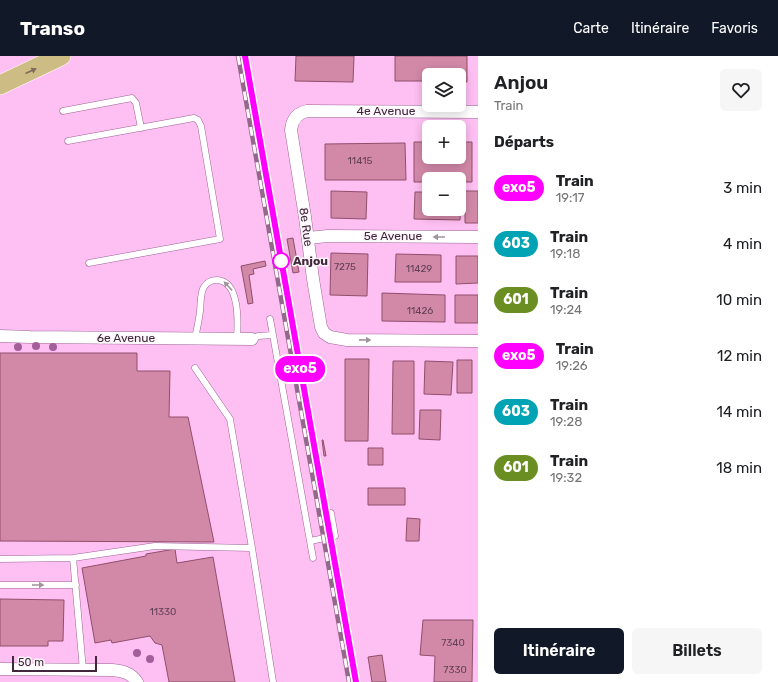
<!DOCTYPE html>
<html lang="fr">
<meta charset="utf-8">
<style>
:root{--surface:#fff;--page:#f6f6f6;--text:#202124;--muted:#757577;--accent:#111827}
body{margin:0;font-family:Rubik,sans-serif;background:var(--page);color:var(--text);height:100vh;display:flex;flex-direction:column;font-size:15px;white-space:nowrap}
*{box-sizing:border-box;margin:0}
p{font-size:13px;color:var(--muted)}
.icon{flex:none;width:22px;height:22px;fill:none;stroke:currentColor;stroke-width:2;stroke-linecap:round;stroke-linejoin:round}
.map{position:relative;flex:1;overflow:hidden}
.sheet{display:flex;flex-direction:column;background:var(--surface);width:300px}
.sheet>*{flex:none}
.badge{padding:0 8px;border-radius:13px;font-size:14px;line-height:26px}
.fabs{position:absolute;left:422px;top:12px;display:grid;gap:8px}
.fabs a{display:grid;place-items:center;width:44px;height:44px;border-radius:6px;background:var(--surface);box-shadow:0 2px 10px #0003;font-size:20px}
.scale{position:absolute;left:12px;bottom:10px;width:85px;box-sizing:border-box;padding-left:4px;border:2px solid #40273b;border-top:0;font-size:11px;line-height:14px;white-space:nowrap;color:#40273b;-webkit-text-stroke:3px #fcf5fa;paint-order:stroke}
.map>.badge{position:absolute;translate:-50% -50%;box-shadow:0 0 0 2px #fff}
h2{padding:0 16px;font-size:15px;line-height:36px}
.round{display:grid;place-items:center;flex:none;width:42px;height:42px;border-radius:6px;background:var(--page)}
.head{display:flex;align-items:center;justify-content:space-between;height:68px;padding:0 16px}
h1{font-size:19px;font-weight:600;line-height:30px}
.cta{display:flex;gap:8px;margin-top:auto;padding:8px 16px}
.cta a{flex:1;height:46px;border-radius:6px;background:var(--accent);color:#fff;font-size:16px;font-weight:600;line-height:46px;text-align:center}
.cta a+a{background:var(--page);color:var(--text)}
ul{padding:0;list-style:none}
li{display:flex;align-items:center;gap:12px;height:56px;padding:0 16px}
li div{flex:1}
li b{display:block;font-size:15px}
li em{font-style:normal}
li .badge{min-width:44px;font-weight:700;text-align:center}
header{display:flex;align-items:center;gap:24px;box-sizing:border-box;height:56px;padding:0 20px;background:var(--accent);color:#fff}
header strong{font-size:19px}
nav{display:flex;gap:22px;margin-inline-start:auto;font-size:14px}
main{display:flex;flex:1;min-height:0}
.map>svg:first-child{display:block}
</style>
<header>
<strong>Transo</strong>
<nav><a>Carte</a><a>Itinéraire</a><a>Favoris</a></nav>
</header>
<main>
<div class="map">
<svg width="478" height="626" viewBox="0 0 478 626">
<rect width="100%" height="100%" fill="#febff2"/>
<path fill="#d289a8" stroke="#914e6c" d="M296,0H354L353,26L295,25Z
M395,0H467V26H459V19H429V25H395Z
M414,86H429V101H459V86H472V126H459V123H429V126H414Z
M405,87L406,124H325V88Z
M331,135L367,136L366,163L331,162Z
M465,135H478V167H465Z
M415,136H429V153H459V136L461,137L460,164L414,163Z
M293,182L299,216L293,217L287,183Z
M331,197L368,198L367,240L330,239Z
M396,198L441,199V226H395Z
M456,200H478V227L456,228Z
M265,205L266,210L253,213L254,218L249,219L253,247L248,248L241,210Z
M382,237L445,239V266L382,265Z
M455,239H478V267H455Z
M0,297H137V315H170L169,361H188L214,486L0,485Z
M345,303H369L368,385H345Z
M457,304H472V337H457Z
M393,305H414V378H392Z
M425,305L453,306L451,339L424,338Z
M420,354H441L440,384L419,383Z
M322,384H323L326,400H324Z
M368,392H383V409H368Z
M368,432H405V449H368Z
M407,462L420,463L419,485H406Z
M175,493L177,507L213,501L235,626H169L162,589L155,587L150,580L112,587L111,584L95,587L82,512L146,500V498Z
M0,543L64,544L63,585H48V590H0Z
M423,564H473L472,626H434L435,600L420,599Z
M382,599L386,626H372L368,601Z"/>
<g fill="none" stroke-linecap="round" stroke-linejoin="round">
<defs>
<path id="lane" d="M63,55L132,42L136,47L141,72
M68,85L194,62L198,64L201,70L220,183L89,207
M270,263L273,279
M195,282C197,273 199,264 200,255C201,247 200,237 204,231C207,226 212,224 217,224C240,225 238,267 237,282
M252,283L258,280L273,279L313,502
M195,312L230,363L252,492
M310,485L335,480L331,457
M73,502L83,614
M0,503L73,502L155,490L252,492L273,626
M0,529H76"/>
<path id="street" d="M478,56L307,55C297,57 292,64 291,74L305,161L313,223L321,271L324,277L330,281L347,284L478,285
M308,182L328,180L478,181
M0,280L30,281L252,283
M0,613L112,614C123,615 131,617 137,626"/>
<path id="primary" d="M0,29L61,0"/>
</defs>
<use href="#lane" stroke="#9d6494" stroke-width="7"/>
<use href="#street" stroke="#9d6494" stroke-width="13"/>
<use href="#primary" stroke="#fff" stroke-width="20"/>
<use href="#lane" stroke="#fff" stroke-width="6"/>
<use href="#street" stroke="#fff" stroke-width="12"/>
<use href="#primary" stroke="#cdbd85" stroke-width="19"/>
<defs>
<path id="rail" d="M238,0L349,626
M245,0L356,626"/>
</defs>
<use href="#rail" stroke="#93698b" stroke-width="4.5"/>
<use href="#rail" stroke="#fcf5fa" stroke-width="3" stroke-dasharray="9" stroke-linecap="butt"/>
</g>
<g fill="#a45f9a">
<circle cx="36" cy="290" r="4"/>
<circle cx="18" cy="291" r="4"/>
<circle cx="53" cy="291" r="4"/>
<circle cx="137" cy="597" r="4"/>
<circle cx="150" cy="603" r="4"/>
</g>
<defs><path id="oneway-solid" d="M-6-.8H1V-3.2L6.5 0L1 3.2V.8H-6Z"/></defs>
<use fill="#7f6a5c" href="#oneway-solid" transform="translate(31 15) rotate(-25)"/>
<g fill="#a0939d">
<use href="#oneway-solid" transform="translate(439 181) rotate(-180)"/>
<use href="#oneway-solid" transform="translate(228 230) rotate(-133)"/>
<use href="#oneway-solid" transform="translate(365 284) rotate(1)"/>
<use href="#oneway-solid" transform="translate(38 529)"/>
</g>
<g fill="none" stroke-linecap="round" stroke-linejoin="round">
<defs>
<path id="line" d="M245,0L356,626"/>
</defs>
<use href="#line" stroke="#fff" stroke-width="9"/>
<use href="#line" stroke="#f0f" stroke-width="6"/>
</g>
<circle fill="#fff" stroke="#f0f" stroke-width="2" cx="281" cy="205" r="8"/>
<g text-anchor="middle" stroke-width="3" stroke-linejoin="round" paint-order="stroke">
<g font-size="10" fill="#644056">
<text x="360" y="108">11415</text>
<text x="345" y="214">7275</text>
<text x="419" y="216">11429</text>
<text x="420" y="258">11426</text>
<text x="163" y="559">11330</text>
<text x="453" y="590">7340</text>
<text x="455" y="617">7330</text>
</g>
<g font-size="12" fill="#40273b" stroke="#fcf5fa">
<text x="386" y="59">4e Avenue</text>
<text transform="translate(306 171) rotate(82)" y="4">8e Rue</text>
<text x="393" y="184">5e Avenue</text>
<text x="126" y="286">6e Avenue</text>
</g>
<g font-size="12" font-weight="bold" fill="#40273b" stroke="#fcf5fa" text-anchor="start">
<text x="293" y="209">Anjou</text>
</g>
</g>
</svg>
<div class="fabs">
<a><svg class="icon" aria-label="layers" viewBox="0 0 24 24"><path d="M12 4l9 5-9 5-9-5zM3 14l9 5 9-5"/></svg></a>
<a>+</a>
<a>−</a>
</div>
<div class="scale">50 m</div>
<b class="badge" style="left:300px;top:313px;background:#f0f;color:#fff">exo5</b>
</div>
<section class="sheet">
<div class="head"><div><h1>Anjou</h1><p>Train</p></div><a class="round"><svg class="icon" aria-label="heart" viewBox="0 0 24 24"><path d="M12 20l-8-8c-3-5 5-10 8-4 3-6 11-1 8 4z"/></svg></a></div>
<h2>Départs</h2>
<ul>
<li><span class="badge" style="background:#f0f;color:#fff">exo5</span><div><b>Train</b><p>19:17</p></div><em>3 min</em></li>
<li><span class="badge" style="background:#00a3b4;color:#fff">603</span><div><b>Train</b><p>19:18</p></div><em>4 min</em></li>
<li><span class="badge" style="background:#6b8e23;color:#fff">601</span><div><b>Train</b><p>19:24</p></div><em>10 min</em></li>
<li><span class="badge" style="background:#f0f;color:#fff">exo5</span><div><b>Train</b><p>19:26</p></div><em>12 min</em></li>
<li><span class="badge" style="background:#00a3b4;color:#fff">603</span><div><b>Train</b><p>19:28</p></div><em>14 min</em></li>
<li><span class="badge" style="background:#6b8e23;color:#fff">601</span><div><b>Train</b><p>19:32</p></div><em>18 min</em></li>
</ul>
<div class="cta"><a>Itinéraire</a><a>Billets</a></div>
</section>
</main>
